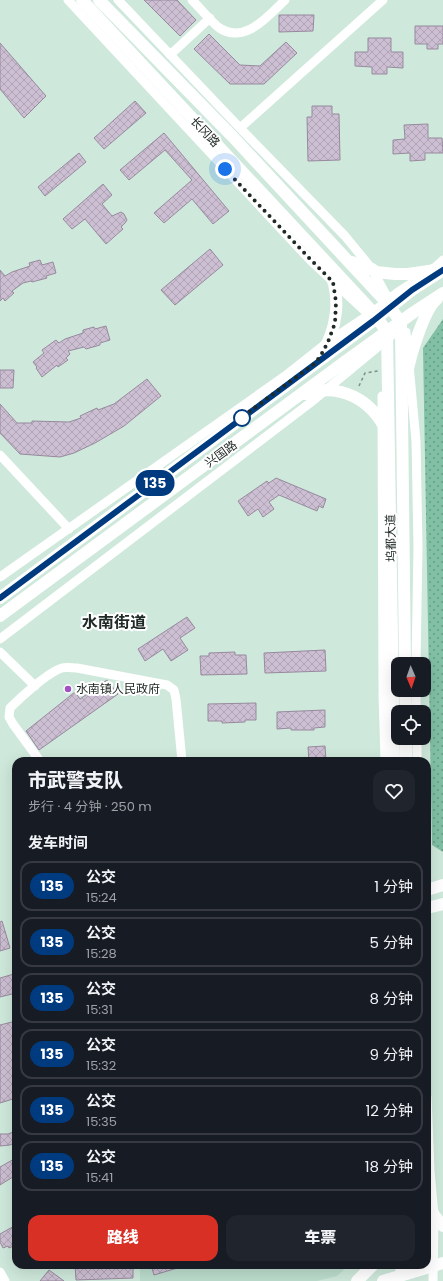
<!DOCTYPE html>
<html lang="zh">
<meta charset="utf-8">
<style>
:root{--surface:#171b24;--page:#20242c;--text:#f1f3f6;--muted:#9ea1a6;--line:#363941;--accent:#d93025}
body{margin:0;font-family:Poppins,"Noto Sans SC",sans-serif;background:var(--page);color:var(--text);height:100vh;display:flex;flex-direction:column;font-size:15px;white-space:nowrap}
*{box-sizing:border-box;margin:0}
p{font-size:13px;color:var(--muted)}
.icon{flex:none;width:22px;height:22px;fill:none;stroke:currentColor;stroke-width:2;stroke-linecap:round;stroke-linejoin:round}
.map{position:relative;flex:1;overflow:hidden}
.panel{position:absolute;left:12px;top:757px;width:419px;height:512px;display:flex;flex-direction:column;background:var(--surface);border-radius:12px;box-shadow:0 4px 16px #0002}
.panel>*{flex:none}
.badge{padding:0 8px;border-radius:13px;font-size:14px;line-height:26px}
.needle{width:26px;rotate:178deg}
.buttons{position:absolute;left:391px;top:657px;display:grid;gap:8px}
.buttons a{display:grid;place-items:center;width:40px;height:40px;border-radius:8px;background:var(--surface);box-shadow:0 4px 16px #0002;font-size:20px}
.you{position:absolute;width:20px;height:20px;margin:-10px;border:3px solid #fff;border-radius:50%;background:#1a73e8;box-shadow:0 0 0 6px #1a73e833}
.map>.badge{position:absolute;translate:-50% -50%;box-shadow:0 0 0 2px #fff}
h2{padding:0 16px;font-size:15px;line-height:36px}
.round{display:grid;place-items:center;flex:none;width:42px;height:42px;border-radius:12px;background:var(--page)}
.overview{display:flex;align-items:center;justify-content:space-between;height:68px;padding:0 16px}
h1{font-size:19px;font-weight:800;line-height:30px}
.action{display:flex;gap:8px;margin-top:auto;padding:8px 16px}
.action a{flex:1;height:46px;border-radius:12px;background:var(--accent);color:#fff;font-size:16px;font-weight:800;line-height:46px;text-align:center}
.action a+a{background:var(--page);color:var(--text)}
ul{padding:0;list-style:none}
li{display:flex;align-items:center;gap:12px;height:50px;margin:0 8px 6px;padding:0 8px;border:2px solid var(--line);border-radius:12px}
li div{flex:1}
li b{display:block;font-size:15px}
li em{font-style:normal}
li .badge{min-width:44px;font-weight:700;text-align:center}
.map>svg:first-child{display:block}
</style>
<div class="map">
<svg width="443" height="1281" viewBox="0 0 443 1281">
<defs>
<pattern id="park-dots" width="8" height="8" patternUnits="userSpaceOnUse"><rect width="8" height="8" fill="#81c0a4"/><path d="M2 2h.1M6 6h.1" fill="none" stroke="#699c85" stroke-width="1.8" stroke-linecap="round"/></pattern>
<pattern id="building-cross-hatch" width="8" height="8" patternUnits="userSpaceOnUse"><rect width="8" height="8" fill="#cdbfd3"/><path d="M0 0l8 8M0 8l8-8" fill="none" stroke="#b0a4b5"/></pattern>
</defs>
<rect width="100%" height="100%" fill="#cee8db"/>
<path fill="#bbdccc" d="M140,1265H349L337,1276L317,1281H140Z"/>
<path fill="url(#park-dots)" d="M443,319V852L432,845L423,348Z"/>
<path fill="url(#building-cross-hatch)" stroke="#978a9d" d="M144,0H177L196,20L180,36Z
M279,15H314L313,31L279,32Z
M415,26H443V44H438V49H427V44H415Z
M209,34L240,65L260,66L286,42L297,53L264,84H230L194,49Z
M368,38H391V52H403V68L387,67V74H372V67L355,66V52H368Z
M0,43L46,96L24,118L0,89Z
M135,101L146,113L104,149L94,138Z
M312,106H332V114H339L340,160L308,161L307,117H312Z
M428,124V138H442L443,153H425V160L410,161V153L393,154V140L405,139L404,125Z
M164,133L229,211L213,224L192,199L164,223L154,213L192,180L165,150L129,180L120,170Z
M79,153L86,162L45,196L38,187Z
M103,184L112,195L102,204L112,216L121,212L124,214L127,220L125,223L121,227L123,229L106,244L85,219L72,229L63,219Z
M210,249L223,265L175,305L161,290Z
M40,260L42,265L53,262L56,273L46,276L47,278L32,282L31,281L23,283L12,291L14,293L5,301L3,298L0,301V270L5,276L12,272L30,266L29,263Z
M106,326L110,340L100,343V345L86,349L84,347L68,351L70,354L66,358L68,360L58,367L57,365L42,377L36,368L37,367L33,362L44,353L42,350L56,340L59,343L65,339L83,333V330L94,327L95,329Z
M0,370H14L13,388H0Z
M147,379L161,396L124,426L95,443L74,453L60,457L20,454L0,433V404L17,423H32V421L69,422L81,418L80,416L97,408L98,410L114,404Z
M276,478L326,499L323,508L319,506L317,511L279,495L269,502L274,509L263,517L258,509L248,516L238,501L267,481L269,483Z
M187,617L195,628L180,638L188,650L171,661L163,649L145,661L138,649Z
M325,650L326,671L265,673L264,653Z
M235,652V655H246L247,674L201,675L200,656H209V653Z
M107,680L118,694L39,750L26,731L75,692L80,699Z
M256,703V720H245V722L222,723V721H208V704Z
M325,710V727L314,728V730H291V728L277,729V712Z
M325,746L326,761H309L308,747Z
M2,921L10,948L0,951V922Z
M14,974L16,982V993L0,997V978Z
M16,1021V1098L0,1103V1025Z
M16,1131V1142L10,1145L0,1146V1134H8Z
M16,1158V1175L0,1185V1167Z
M16,1225V1245L9,1248L8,1246L3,1248L0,1242V1234Z
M75,1265H133V1278L76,1280Z
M151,1265H181V1267L154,1275Z
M49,1270L64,1281H40Z"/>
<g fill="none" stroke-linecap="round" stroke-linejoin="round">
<path stroke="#7c8e85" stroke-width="1.5" stroke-dasharray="3 3" stroke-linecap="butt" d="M359,386L365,373L378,371"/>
<path stroke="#fff" stroke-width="9" d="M68,0L311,261L367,313
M118,0L240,128L345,236L372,269L385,293L391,301
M192,0C201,9 209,19 218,27C244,46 268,16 285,0
M170,55L210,18
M240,128L383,0
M406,332L416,441L418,547L416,664
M382,396L383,694L385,761
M0,455L69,529
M0,577L285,376L328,342L373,312L398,292L431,271L443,260
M0,639L310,403L391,336
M0,652L35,686
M416,690V712
M417,738V761
M40,761L13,724L9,717L10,708C20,698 48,672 62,668C66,667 73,668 77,668L167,685L174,690L176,699L182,761
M427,1097L430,1171L434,1215L433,1281
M400,1265V1281
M0,1272L5,1281"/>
<path stroke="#fff" stroke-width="12" d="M82,0L373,312L387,332L394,761
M99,0L233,137L386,302L401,322V328L405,664
M352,262L365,268L372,269L376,272L395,274H408L429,271L440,268
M320,357C337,330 343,296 327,266
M407,374C410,357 424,309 437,299
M305,394C340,382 373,400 387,433
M0,598L373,321L412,290L443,270
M0,616L347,360L414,312L443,293
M405,690L406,712
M406,738V761
M427,890L443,885
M427,908L443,904
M427,1200L434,1215L443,1226
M357,1281L373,1265
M383,1281L443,1263"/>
</g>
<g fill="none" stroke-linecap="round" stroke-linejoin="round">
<defs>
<path id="line" d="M0,598L373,321L412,290L443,270"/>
</defs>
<use href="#line" stroke="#fff" stroke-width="9"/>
<use href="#line" stroke="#003b80" stroke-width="6"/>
<path stroke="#202a25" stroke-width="4" stroke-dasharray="0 7.2" d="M225,169L311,260L333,282L336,302L335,323L328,342L320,357L314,364L238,420L242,418"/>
</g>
<circle fill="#fff" stroke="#003b80" stroke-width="2" cx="242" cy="418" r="8"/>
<circle fill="#a151c1" stroke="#fff" stroke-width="1.5" cx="68" cy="689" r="4"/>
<g text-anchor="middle" stroke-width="4" stroke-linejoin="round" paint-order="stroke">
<g font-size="12" fill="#202a25" stroke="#fff">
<text transform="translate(205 132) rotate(47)" y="4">长冈路</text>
<text transform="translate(221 454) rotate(-36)" y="4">兴国路</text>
<text transform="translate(391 538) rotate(-91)" y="4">坞都大道</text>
</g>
<g font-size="12" fill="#202a25" stroke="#fff" text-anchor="start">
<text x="76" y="693">水南镇人民政府</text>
</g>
<g font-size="16" font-weight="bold" fill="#202a25" stroke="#fff">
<text x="114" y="628">水南街道</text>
</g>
</g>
</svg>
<div class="buttons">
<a><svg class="needle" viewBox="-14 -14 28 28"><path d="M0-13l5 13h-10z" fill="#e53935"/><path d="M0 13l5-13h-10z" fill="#9ea1a6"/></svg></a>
<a><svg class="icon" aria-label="locate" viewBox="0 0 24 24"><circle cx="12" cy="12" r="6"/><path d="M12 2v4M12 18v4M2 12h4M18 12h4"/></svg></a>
</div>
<div class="you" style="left:225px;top:169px"></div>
<b class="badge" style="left:155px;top:483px;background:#003b80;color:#fff">135</b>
<section class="panel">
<div class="overview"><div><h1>市武警支队</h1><p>步行 · 4 分钟 · 250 m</p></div><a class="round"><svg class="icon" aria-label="heart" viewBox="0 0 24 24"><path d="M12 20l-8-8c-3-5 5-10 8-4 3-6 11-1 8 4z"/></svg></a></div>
<h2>发车时间</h2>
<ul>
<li><span class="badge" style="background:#003b80;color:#fff">135</span><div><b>公交</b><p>15:24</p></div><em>1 分钟</em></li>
<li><span class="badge" style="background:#003b80;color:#fff">135</span><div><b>公交</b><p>15:28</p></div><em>5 分钟</em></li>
<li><span class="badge" style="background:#003b80;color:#fff">135</span><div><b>公交</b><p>15:31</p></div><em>8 分钟</em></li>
<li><span class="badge" style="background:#003b80;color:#fff">135</span><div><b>公交</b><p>15:32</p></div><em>9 分钟</em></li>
<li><span class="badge" style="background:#003b80;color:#fff">135</span><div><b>公交</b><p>15:35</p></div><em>12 分钟</em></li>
<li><span class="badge" style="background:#003b80;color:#fff">135</span><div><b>公交</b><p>15:41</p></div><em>18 分钟</em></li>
</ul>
<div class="action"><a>路线</a><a>车票</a></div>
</section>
</div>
